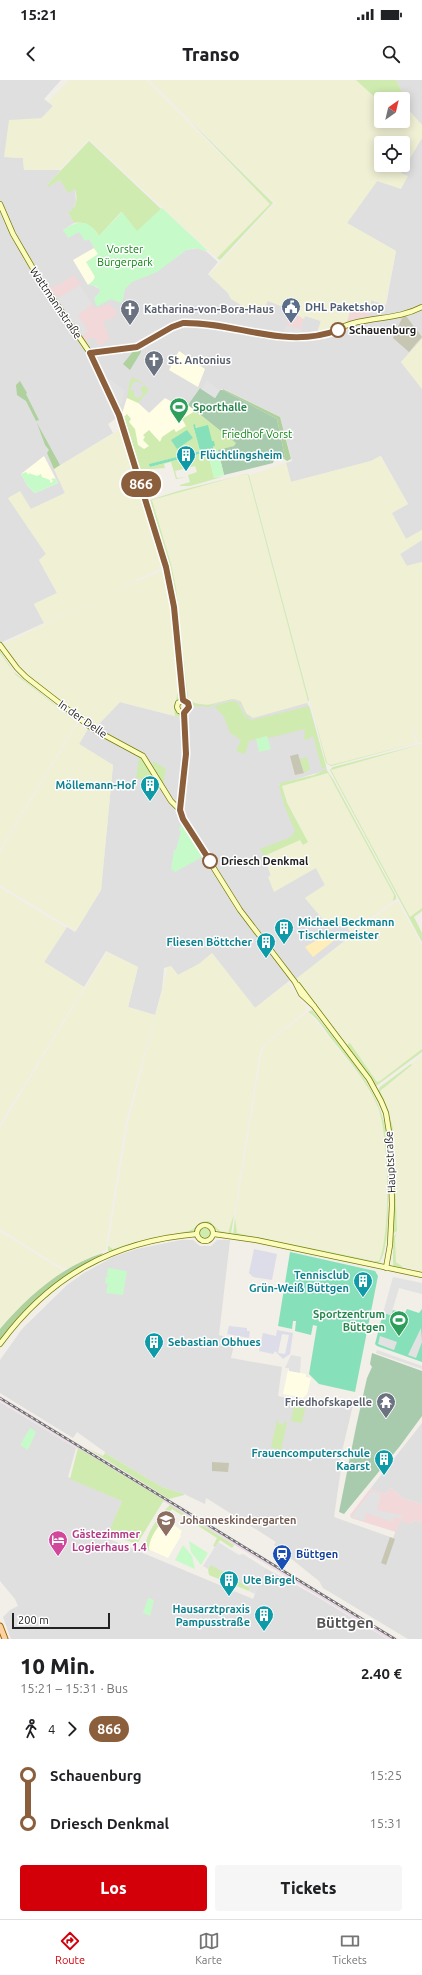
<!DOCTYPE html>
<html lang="de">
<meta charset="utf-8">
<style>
:root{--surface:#fff;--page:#f6f6f6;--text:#202124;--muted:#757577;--line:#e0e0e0;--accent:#d30009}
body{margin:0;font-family:Ubuntu,sans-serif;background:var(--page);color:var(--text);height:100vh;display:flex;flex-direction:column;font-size:15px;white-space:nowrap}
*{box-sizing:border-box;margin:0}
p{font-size:13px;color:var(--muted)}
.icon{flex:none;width:22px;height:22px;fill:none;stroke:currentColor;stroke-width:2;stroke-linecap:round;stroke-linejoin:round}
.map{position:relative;height:1559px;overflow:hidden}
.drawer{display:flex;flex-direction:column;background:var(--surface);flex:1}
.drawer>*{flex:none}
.badge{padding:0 8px;border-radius:13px;font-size:14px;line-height:26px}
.needle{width:26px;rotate:34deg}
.fabs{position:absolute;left:374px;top:12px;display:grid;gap:8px}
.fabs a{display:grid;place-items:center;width:36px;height:36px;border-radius:4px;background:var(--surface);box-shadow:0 2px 10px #0003;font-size:20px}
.scale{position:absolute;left:12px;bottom:10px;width:98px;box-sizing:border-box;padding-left:4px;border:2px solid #222;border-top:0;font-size:11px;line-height:14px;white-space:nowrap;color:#222;-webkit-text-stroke:3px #fff;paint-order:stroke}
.map>.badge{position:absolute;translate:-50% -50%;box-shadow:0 0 0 2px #fff}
.legs{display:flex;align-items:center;gap:6px;height:44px;padding:0 20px;font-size:13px}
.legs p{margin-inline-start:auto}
.summary{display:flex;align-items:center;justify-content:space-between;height:68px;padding:0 20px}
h1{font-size:22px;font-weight:800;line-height:30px}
.cta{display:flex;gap:8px;margin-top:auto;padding:8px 20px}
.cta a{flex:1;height:46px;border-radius:4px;background:var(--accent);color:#fff;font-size:16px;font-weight:800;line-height:46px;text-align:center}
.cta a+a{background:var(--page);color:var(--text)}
ul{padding:0 20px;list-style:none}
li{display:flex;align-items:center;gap:14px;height:48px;font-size:15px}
li i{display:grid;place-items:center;width:6px;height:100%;margin:0 5px;background:currentColor}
li i::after{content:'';width:10px;height:10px;margin:-5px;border:3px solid;border-radius:50%;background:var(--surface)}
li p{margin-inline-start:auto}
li:first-child i{background:linear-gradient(#0000 50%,currentColor 0)}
li:last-child i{background:linear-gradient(currentColor 50%,#0000 0)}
.status{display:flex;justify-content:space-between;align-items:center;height:28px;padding:0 20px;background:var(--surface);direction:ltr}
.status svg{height:11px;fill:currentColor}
header{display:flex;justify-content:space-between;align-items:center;height:52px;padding:0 20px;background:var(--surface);font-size:18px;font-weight:800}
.tabs{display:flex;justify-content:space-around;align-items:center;height:56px;border-top:1px solid var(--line);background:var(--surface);font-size:11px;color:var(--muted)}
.tabs a{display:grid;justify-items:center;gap:2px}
.tabs .current{color:var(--accent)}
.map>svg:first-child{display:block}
</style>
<div class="status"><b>15:21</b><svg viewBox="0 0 49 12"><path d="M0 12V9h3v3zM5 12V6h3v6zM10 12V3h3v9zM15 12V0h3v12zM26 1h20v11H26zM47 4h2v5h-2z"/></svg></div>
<header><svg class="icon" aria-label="back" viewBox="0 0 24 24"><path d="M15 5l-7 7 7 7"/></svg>Transo<svg class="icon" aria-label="search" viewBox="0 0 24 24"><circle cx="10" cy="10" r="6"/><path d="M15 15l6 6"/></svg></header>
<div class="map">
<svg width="422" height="1559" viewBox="0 0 422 1559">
<rect width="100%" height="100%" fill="#f2eee8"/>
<path fill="#e0dfdf" d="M0,0H61L44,19L53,26L4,77L23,78L24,90H61L47,105L49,106L60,100L75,109L76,122L73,129L68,133L74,143L63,150L79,152L89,159L99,175L94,206L100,209L126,204L174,179L186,170L198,168L207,172L218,182L208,194L228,213L231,219L252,226L268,221L286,228L303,239L305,236L321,241L317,253L335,247L351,228L371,225V220L386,225L396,171L347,143L377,101L401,93L422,58V259L401,282L422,309V450L406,459L391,433L408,424L381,376L371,381L291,402L286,383L292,381L280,337L224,309L220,310L215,318L200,308L186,329L149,333L136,321L127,318L122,334L108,344L113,353L54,389L65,413L31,429L8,418L46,474L39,480L57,513L34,524L44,543L0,563Z
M396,0H422V45L403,24V21L406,19Z
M422,460V482L406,486L400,474Z
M232,619L307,623L310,628L327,690L279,704L301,750L264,777L271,796L268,797L316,788L325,805L305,818L331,849L344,840L352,855L296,899L295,898L289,901L255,928L212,873L199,884L178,895L171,886L164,888L162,909L155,935L128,927L138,887L106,871L84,907L44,882L67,847L75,852L101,810L113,685L79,664L88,649L96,647L120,622L182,638L181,635L186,634L193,629L195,623L210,625Z
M181,1160H193L200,1166H211L217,1160H230L219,1255L235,1260L231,1278L282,1287L278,1316L306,1322L309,1318L353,1325L338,1388H341L334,1437L393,1458L400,1440L412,1444L413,1440L422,1442V1559H408L323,1508L319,1501L274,1465L276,1462L211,1421L206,1418L205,1424L184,1414L162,1407L105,1373V1372L77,1352L73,1358L0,1313V1280L22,1249L67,1205L84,1193L113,1177L137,1169Z
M0,1322L76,1368L68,1397L122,1421L107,1458L253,1519L265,1488L316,1516L387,1559H11L3,1537L10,1530L18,1526L15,1519L0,1501Z
M422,1343V1424L404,1419L391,1408L386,1414L370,1409Z"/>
<path fill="#f2d8d8" d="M74,195L79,203H83L80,205L95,229L109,224L117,232V235L103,243L110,259L99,266L94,257L85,261L56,214L53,215L48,208L58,205Z
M371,225V235L347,242L351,228Z
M290,231L304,239L299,255H283Z
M391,1408L404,1419L422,1424V1442L413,1440L412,1444L400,1441L396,1452L351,1438L350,1435L370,1409L386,1414Z"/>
<path fill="#ebdae8" d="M0,1316L305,1503L398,1559H388L0,1321Z"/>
<path fill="#fffee4" d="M94,168L99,175L95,197L93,201L88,205L73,180Z
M179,271L205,289L198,307L169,290Z
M127,318L136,321L149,333L165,318L185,329L188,325L237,363L218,370L141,390L122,334Z
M44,376L58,403L35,413L27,405L21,394Z
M288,1290L306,1294V1297L311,1298L307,1314L303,1318L283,1314Z
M165,1438L182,1451L180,1455L181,1456L168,1478L150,1470L148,1466L151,1458Z"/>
<path fill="#c7c6b3" d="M406,236L422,257L409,272L393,258L402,238Z
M298,674L304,693L295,695L290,676Z
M212,1382L229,1383L228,1392L212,1391Z
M390,1457L395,1459L386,1485L381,1483Z"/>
<path fill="#eff0d4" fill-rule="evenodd" d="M69,0H146L270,124L217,178L89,59L60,89L24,90L23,78L4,77L9,40L42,38L53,26L49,21Z
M149,0H356L381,23V41H403V24L422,45V58L401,93L408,96L401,109L377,101L347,143L396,171L385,225L371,220V225L351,228L347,242L317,253L321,241L305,236L304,239L286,228L268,221L262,232L252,226L249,230L231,219L228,213L210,196V194L275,123ZM381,63H403V85H381Z
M422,259V309L401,282Z
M119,350L122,351L163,487L109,513L164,490L173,538L179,608L174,628L175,636L120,622L96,647L23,592L3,564L105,515L44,543L34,524L57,513L39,480L46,474L8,418L20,411L31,429L65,413L54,389Z
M380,376L408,424L392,433L406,459L422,450V460L400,474L407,486L422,482V662L418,663L410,633L416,663L331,685L327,683L314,636L250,395L286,383L291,402L371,381Z
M245,394L248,395L308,621L307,623L253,638L245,633L241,622L234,619L210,625L195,623L188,618L176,508L171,484L152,420Z
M0,573L12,590L22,600L77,642L0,769Z
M78,643L87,650L79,664L113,685L101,810L76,851L0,805V772Z
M422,664V828L410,837L331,690Z
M328,693L395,817L393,821L351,853L344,840L331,849L305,818L325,805L316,788L274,812L268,797L271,795L264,776L300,760L308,762L287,723L282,706Z
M0,808L66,848L44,882L84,907L0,1044Z
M395,822H398L422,866V969L380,1001L377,1002L350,963L347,965L296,899Z
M107,872L138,887L128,927L155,935L126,1041L105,1170L69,1188H63L0,1149V1048Z
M212,873L255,928L287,903L298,916L296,918L299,917L305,925L306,931L264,964L260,971L234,1134L228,1153L220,1151L209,1141H202L189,1151L144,1160L110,1169L108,1166L128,1044L168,887L171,886L178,895L199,884Z
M308,932L365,1003L376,1023L381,1038L385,1059L386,1133L385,1161L379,1181L313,1169L236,1152L235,1138L262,971L266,964Z
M422,975V1192L399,1185L394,1177L395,1158L398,1153L395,1150L394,1056L389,1032L380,1011L412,986L411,984Z
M0,1152L65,1192L32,1215L0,1249Z"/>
<path fill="#cfebaf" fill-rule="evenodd" d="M356,0H396L406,19L403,21V19H381V23Z
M189,40L273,123L220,180L217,178L270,124Z
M89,61L161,129L137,152L121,132L99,156C94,147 85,141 74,143L68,133C77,127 78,119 75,109L68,113L60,100L48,107L47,105Z
M133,297L144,304L134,301L130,309L134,311V316L137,318L142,316L143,313L140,309L144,305L149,310L138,323L127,318L130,301Z
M195,331L237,363L234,366L208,373L214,398L225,396L190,406H180V405L190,402L188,395L197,392L195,386L175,391L177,398L187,397L176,399L171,382L164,384L165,388L152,389V392L145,394L148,406H151L149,409V416L124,337L127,334L131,339L129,342L135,349L138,365L144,369L149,366L143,360L145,357L143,355L149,350L160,362L162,357L174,349L176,352L186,346L182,339ZM193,345H195C198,353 210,358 215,366H213L214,370L150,387V384L200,371Z
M246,394L249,395L309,620L307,623L253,638L246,636L241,623L236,619L214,624L209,627L194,626L186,617L176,517L169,486L150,420L178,411ZM245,394L248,395L308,621L307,623L253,638L247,635L241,622L236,619C220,619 202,633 188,618L176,508L171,484L152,420Z
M164,490C175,531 177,573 180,616L176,627L182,638L175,636L174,628L179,608L173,538Z
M0,571L14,592L77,642L16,595L0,573Z
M233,621L238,623L245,637L252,640L309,626L326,687L322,689L313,656L306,660L304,659L305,649L268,658L267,656L249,661L245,674L236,671L241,660L230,653L224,637L214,626Z
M314,636L327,683L331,685L417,663L331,686L326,683Z
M422,664L331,690L410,837L422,828V831L414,837L422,853V862L330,690L333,687Z
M307,677L310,689L304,693L300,679Z
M139,678H142L155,701L136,698Z
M153,681L166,689L163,706L153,689Z
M326,689L334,701L396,816V819L393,821L394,815L328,693L282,706L287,723L308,762L303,765L300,760L264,776L260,769L291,757L295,751L284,725L279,706L280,703L314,695Z
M296,899L347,965L350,963L377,1002L380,1001L422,969V972L376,1006Z
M312,930C337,963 374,1001 384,1042C390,1069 388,1100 388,1127C388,1141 387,1174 379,1183L233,1155L235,1138L237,1153L374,1181H379C391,1153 389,1056 378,1027C368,1003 350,982 334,962C326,953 318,937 308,932Z
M411,984L412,985L380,1011L386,1024L393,1048L397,1151L394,1153L392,1067L382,1018L378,1011L380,1007Z
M234,1134L231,1154L219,1152L211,1145L203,1143L194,1151L188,1153L158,1157L109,1172L108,1170V1166L113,1169C138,1160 163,1158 188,1151C197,1149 198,1140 209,1141L220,1151L228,1153Z
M198 1153a7 7 0 1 1 14 0a7 7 0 1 1-14 0Z
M397,1152L395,1158L396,1182L404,1188L422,1193L393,1186V1158Z
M295,1320L306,1322L302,1343L291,1341Z
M277,1340L279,1341L278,1343L283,1345L284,1342H287L281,1370L271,1367Z
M78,1368L164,1420L137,1464L108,1454L122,1421L70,1399Z
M87,1368L103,1376L105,1373L162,1407L184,1414V1415L169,1419Z
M170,1425L234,1465L232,1468L220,1460L215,1467L213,1466L217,1458L172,1429C162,1440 148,1457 149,1471L145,1466C147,1452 160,1434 170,1425Z
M211,1484L250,1508L249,1511L209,1495L208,1489Z"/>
<path fill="#aed19d" d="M135,269L140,268L141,272L130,290L123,284Z
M20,301L27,313L26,314L39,340L36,341L26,321L17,315L16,305Z
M223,309L280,337L291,379L287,381L283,378L285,377L277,339L223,310Z
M37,343L60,385L54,389L47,373L49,370L45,365Z
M103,1173C100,1178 78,1188 72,1192C43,1210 21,1234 0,1260V1249C27,1217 62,1186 103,1173Z"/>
<path fill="#ffeeb9" d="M331,852L336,859L313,877L305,867Z"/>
<path fill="#a9cbad" d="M200,308L215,318L220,310H223L277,339L285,377L274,380L273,383L224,395L218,370L234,366L236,363L188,325Z
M372,1273L422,1291V1336L400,1366L344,1434L339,1432L356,1347L367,1298L372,1287L370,1284Z"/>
<path fill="#c7fac9" d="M162,128L207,170L206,171L195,168L186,170L157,192L132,202L125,209L122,223L111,219L98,226L96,225L94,218L99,213L100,209L96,206L88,205L93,201L95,197L86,182L98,174L89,159L85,161L79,152L68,158L63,150C79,140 88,139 99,156L122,132L137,151Z
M218,370L224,395L214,398L208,373Z
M26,392L29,395V393L37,396L41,394L42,397L50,400V402L51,403L53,401L51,399L55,398L58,403L35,413L27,405L21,394Z
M267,656L271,669L259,672L256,659Z
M180,745H182L202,777L175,792L171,789L174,770H176L181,751L179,750Z
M108,1188L127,1191L123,1215L106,1213L108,1204L105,1203L106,1197L109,1196L107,1195Z
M30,1348L36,1352L28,1370L20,1365Z
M189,1461L208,1473L201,1485L191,1472Z
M183,1465L192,1476L195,1489L175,1480Z
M148,1518L154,1520L150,1536L143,1533Z"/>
<path fill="#86e1ba" d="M195,344L196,348L208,345L212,361H214L215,366H213L214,370L150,387L149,384L200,371L193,345Z
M187,350L193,358L177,369L171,360Z
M290,1172L375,1191L378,1196L355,1312L319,1304L309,1294L317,1246L313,1245L311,1255L295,1251L296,1241H293L292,1249L278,1246Z
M407,1229L419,1233L422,1229V1282L377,1266L375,1264L383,1233L391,1235L393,1230L405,1233Z"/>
<path fill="#e2e2e2" d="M80,205L92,224L78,235L80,239L79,241L81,240L85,245L83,247L85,246L88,251L82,256L58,218Z
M286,245L302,249L299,255H283Z
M110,299L125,311L122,323L119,324L107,301Z
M207,301L220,310L215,318L201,309Z
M393,1197L422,1203V1214L399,1208L391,1235L383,1233Z
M421,1248L422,1262L416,1278L408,1275Z
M380,1256L397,1262L394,1270L378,1264Z
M377,1270L422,1286V1289L376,1273Z
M291,1275L301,1277L300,1293L289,1291V1288H285Z
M371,1411L381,1414L377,1430L402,1435L401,1439L394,1437L393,1442L366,1433L364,1441L351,1437Z
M218,1462L239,1475L243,1474L265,1488L255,1514L249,1511L250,1508L211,1485L208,1489L203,1486Z"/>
<path fill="#dcdde8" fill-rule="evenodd" d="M254,1169L277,1174L272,1200L253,1197L249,1193Z
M229,1246L247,1248V1251H250L249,1258L227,1254Z
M277,1250L293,1253L290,1274L283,1279L275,1271L273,1274L259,1271L263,1253L276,1256ZM282,1254L289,1255L285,1274L278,1273Z"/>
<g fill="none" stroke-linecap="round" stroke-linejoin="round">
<defs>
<path id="secondary" d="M0,124L13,154L38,197L90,273L117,329L166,487L175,538L183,620
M90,273L137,267L172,247L183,243C223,243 263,260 304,258C325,257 342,244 363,241C383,237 403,237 422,227
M0,565L17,588L26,597L93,649L143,676L171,721L180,730
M183,620L178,623L177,627L179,631L184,633
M183,620L187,621L189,625L188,630L184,633
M184,633L186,674L180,730L183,739L240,830L295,902L301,914L314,926
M298,905L369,999L381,1021L386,1033L390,1058L392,1125L390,1165L386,1188
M197 1153a8 8 0 1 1 16 0a8 8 0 1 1-16 0Z
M214,1154L256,1160L422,1195
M0,1264C50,1196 113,1161 197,1154"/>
<path id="primary" d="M0,1546L5,1559"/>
</defs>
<use href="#secondary" stroke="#757d04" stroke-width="6"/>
<use href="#primary" stroke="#9f6400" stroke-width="7"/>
<use href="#secondary" stroke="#fafbbd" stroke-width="4.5"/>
<use href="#primary" stroke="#fdd2a2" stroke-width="5"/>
<defs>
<path id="rail" d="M0,1318L395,1559"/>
</defs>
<use href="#rail" stroke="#707070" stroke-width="2.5"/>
<use href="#rail" stroke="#fff" stroke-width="1" stroke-dasharray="3" stroke-linecap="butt"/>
</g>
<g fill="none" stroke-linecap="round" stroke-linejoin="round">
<defs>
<path id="line-1" d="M210,781L183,739L180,730L186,674L184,633L189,627L188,623L183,620L174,527L166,487L119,335L90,273L137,267L172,247L183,243C236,242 285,270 338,250"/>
</defs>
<use href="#line-1" stroke="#fff" stroke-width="9"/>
<use href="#line-1" stroke="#8b5e3c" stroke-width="6"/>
</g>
<defs>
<symbol id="civic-pin" viewBox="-11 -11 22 30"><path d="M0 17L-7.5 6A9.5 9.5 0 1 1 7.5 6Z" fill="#5c6f8a" stroke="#fff"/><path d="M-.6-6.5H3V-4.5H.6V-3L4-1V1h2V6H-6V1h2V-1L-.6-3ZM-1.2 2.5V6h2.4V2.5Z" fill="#fff"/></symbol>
<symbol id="church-pin" viewBox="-11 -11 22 30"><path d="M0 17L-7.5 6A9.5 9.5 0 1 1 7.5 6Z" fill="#6b7280" stroke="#fff"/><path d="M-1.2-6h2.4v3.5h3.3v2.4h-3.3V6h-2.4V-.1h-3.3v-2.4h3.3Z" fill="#fff"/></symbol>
<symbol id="stadium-pin" viewBox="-11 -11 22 30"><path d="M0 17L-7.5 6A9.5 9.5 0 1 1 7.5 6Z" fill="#2e9e5b" stroke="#fff"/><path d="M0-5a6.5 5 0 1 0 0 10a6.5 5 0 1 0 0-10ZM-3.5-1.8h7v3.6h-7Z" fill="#fff"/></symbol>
<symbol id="building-pin" viewBox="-11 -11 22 30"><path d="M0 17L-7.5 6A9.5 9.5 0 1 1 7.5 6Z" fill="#0f9aa8" stroke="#fff"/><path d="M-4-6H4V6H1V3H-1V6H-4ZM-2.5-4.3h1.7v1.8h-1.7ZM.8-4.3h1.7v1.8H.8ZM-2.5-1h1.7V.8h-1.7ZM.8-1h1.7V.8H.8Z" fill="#fff"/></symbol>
<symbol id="temple-pin" viewBox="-11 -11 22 30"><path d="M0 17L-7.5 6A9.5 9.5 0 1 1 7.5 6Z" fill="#6b7280" stroke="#fff"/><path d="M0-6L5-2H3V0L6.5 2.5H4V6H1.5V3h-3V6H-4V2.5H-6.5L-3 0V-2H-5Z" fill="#fff"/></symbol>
<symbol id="school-pin" viewBox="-11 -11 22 30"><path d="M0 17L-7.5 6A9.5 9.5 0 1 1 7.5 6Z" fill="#8d6e63" stroke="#fff"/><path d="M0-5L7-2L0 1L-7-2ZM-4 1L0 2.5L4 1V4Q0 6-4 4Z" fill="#fff"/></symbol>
<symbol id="hotel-pin" viewBox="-11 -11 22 30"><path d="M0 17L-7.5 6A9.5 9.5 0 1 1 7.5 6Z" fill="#d1479c" stroke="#fff"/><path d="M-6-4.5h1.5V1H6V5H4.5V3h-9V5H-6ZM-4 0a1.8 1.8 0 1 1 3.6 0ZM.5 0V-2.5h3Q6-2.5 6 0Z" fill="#fff"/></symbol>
<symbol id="station-pin" viewBox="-11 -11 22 30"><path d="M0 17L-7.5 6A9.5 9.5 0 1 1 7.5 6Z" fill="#1a4fb4" stroke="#fff"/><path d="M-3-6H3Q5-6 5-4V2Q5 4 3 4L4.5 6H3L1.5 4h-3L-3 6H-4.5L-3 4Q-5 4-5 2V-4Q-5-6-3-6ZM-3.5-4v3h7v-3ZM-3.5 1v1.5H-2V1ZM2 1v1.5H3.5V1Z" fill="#fff"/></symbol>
</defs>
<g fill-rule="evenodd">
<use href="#civic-pin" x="280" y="216" width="22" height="30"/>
<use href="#church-pin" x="119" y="218" width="22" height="30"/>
<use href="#church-pin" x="143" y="269" width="22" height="30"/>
<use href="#stadium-pin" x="168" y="316" width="22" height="30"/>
<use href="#building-pin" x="175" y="364" width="22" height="30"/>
<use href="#building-pin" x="139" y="694" width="22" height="30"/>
<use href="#building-pin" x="273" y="837" width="22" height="30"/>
<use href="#building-pin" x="255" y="851" width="22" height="30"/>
<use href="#building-pin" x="352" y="1190" width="22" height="30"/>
<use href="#stadium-pin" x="388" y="1229" width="22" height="30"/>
<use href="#building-pin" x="143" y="1251" width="22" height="30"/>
<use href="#temple-pin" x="375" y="1311" width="22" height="30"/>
<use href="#building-pin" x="373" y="1368" width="22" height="30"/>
<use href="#school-pin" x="155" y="1429" width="22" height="30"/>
<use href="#hotel-pin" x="47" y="1449" width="22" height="30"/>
<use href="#station-pin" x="271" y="1463" width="22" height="30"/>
<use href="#building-pin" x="218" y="1489" width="22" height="30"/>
<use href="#building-pin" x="253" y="1524" width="22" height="30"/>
</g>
<g fill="#fff" stroke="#8b5e3c" stroke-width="2">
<circle cx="338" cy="250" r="7"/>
<circle cx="210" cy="781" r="7"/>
</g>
<g text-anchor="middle" stroke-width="3" stroke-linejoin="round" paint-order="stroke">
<g font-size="11" fill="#0b8510" stroke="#fff">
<text x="125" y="173">Vorster<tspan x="125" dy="13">Bürgerpark</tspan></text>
<text x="257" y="358">Friedhof Vorst</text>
</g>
<g font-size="11" fill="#222" stroke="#fff">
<text transform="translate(56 223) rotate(56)" y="4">Wattmannstraße</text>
<text transform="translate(83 639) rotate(35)" y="4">In der Delle</text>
<text transform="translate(390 1082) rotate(-93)" y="4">Hauptstraße</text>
</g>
<g font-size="11" font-weight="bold" fill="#4e5e75" stroke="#fff" text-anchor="start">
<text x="305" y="231">DHL Paketshop</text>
</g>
<g font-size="11" font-weight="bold" fill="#5b616d" stroke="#fff" text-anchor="start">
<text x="144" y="233">Katharina-von-Bora-Haus</text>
<text x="168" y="284">St. Antonius</text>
<text x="372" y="1326" text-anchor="end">Friedhofskapelle</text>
</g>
<g font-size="11" font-weight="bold" fill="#222" stroke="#fff" text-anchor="start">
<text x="349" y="254">Schauenburg</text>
<text x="221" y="785">Driesch Denkmal</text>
</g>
<g font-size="11" font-weight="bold" fill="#27864d" stroke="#fff" text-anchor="start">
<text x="193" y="331">Sporthalle</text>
<text x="385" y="1238" text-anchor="end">Sportzentrum<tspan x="385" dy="13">Büttgen</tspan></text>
</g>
<g font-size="11" font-weight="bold" fill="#0d838f" stroke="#fff" text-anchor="end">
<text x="200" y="379" text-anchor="start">Flüchtlingsheim</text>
<text x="136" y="709">Möllemann-Hof</text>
<text x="298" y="846" text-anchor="start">Michael Beckmann<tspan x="298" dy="13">Tischlermeister</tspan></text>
<text x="252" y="866">Fliesen Böttcher</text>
<text x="349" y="1199">Tennisclub<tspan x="349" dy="13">Grün-Weiß Büttgen</tspan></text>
<text x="168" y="1266" text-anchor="start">Sebastian Obhues</text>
<text x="370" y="1377">Frauencomputerschule<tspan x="370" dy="13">Kaarst</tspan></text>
<text x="243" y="1504" text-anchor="start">Ute Birgel</text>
<text x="250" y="1533">Hausarztpraxis<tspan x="250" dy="13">Pampusstraße</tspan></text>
</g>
<g font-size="11" font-weight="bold" fill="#785e54" stroke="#fff" text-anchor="start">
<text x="180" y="1444">Johanneskindergarten</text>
</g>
<g font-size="11" font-weight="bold" fill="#b23c85" stroke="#fff" text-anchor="start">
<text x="72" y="1458">Gästezimmer<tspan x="72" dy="13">Logierhaus 1.4</tspan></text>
</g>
<g font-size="11" font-weight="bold" fill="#164399" stroke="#fff" text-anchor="start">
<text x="296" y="1478">Büttgen</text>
</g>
<g font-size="15" font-weight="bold" fill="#555" stroke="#fff">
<text x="345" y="1548">Büttgen</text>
</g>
</g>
</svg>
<div class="fabs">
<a><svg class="needle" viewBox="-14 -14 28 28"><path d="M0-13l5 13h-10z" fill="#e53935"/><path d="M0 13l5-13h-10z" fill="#757577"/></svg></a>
<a><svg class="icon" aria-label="locate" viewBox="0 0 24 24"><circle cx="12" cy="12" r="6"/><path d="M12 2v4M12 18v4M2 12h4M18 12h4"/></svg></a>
</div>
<div class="scale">200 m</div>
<b class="badge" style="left:141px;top:404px;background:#8b5e3c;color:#fff">866</b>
</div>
<section class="drawer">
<div class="summary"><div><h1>10 Min.</h1><p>15:21 – 15:31 · Bus</p></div><b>2.40 €</b></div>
<div class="legs"><svg class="icon" aria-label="walk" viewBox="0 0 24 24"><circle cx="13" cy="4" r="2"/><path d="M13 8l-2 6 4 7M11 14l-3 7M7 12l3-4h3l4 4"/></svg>4<svg class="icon" aria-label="forward" viewBox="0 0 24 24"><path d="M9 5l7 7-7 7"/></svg><b class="badge" style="background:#8b5e3c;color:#fff">866</b></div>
<ul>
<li><i style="color:#8b5e3c"></i><b>Schauenburg</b><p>15:25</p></li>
<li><i style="color:#8b5e3c"></i><b>Driesch Denkmal</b><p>15:31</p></li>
</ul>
<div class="cta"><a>Los</a><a>Tickets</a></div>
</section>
<nav class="tabs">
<a class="current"><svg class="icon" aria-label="directions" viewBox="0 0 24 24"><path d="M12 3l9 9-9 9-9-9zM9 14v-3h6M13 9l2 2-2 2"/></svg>Route</a>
<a><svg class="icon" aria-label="map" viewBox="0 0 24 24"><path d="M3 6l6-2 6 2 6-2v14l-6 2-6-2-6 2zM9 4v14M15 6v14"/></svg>Karte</a>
<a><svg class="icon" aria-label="tickets" viewBox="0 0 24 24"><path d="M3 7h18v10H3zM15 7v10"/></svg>Tickets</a>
</nav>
